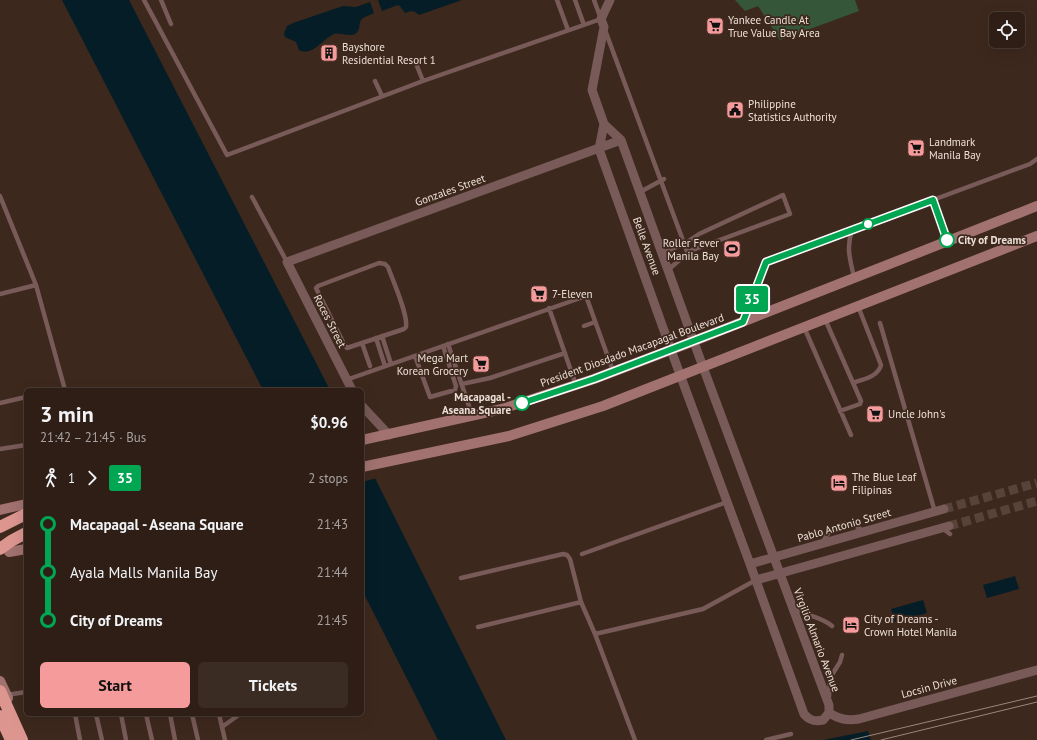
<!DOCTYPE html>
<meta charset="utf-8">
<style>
:root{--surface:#2e1e16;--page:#3a2b23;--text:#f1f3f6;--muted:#a7a2a1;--line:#493c35;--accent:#f59b9b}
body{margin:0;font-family:"PT Sans",sans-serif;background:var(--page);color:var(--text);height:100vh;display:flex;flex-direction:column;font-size:15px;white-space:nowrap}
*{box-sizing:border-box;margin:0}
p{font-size:13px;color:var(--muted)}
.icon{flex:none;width:22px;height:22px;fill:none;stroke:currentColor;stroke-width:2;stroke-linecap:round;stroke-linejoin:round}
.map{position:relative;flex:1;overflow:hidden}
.panel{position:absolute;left:24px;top:388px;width:340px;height:328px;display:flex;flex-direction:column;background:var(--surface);border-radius:6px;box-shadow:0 4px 16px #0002,0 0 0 1px var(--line)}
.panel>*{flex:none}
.badge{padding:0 8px;border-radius:3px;font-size:14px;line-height:26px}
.tools{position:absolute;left:989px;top:12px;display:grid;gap:8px}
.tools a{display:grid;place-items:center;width:36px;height:36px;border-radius:6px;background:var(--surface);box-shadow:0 4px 16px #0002,0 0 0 1px var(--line);font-size:20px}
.map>.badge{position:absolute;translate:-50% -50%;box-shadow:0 0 0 2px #fff}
.legs{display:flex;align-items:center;gap:6px;height:44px;padding:0 16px;font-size:13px}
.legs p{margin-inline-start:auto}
.head{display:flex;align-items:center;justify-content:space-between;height:68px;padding:0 16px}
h1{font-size:22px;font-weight:800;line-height:30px}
.action{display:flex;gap:8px;margin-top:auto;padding:8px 16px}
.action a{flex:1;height:46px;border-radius:6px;background:var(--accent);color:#111;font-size:16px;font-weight:800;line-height:46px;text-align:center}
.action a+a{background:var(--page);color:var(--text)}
ul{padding:0 16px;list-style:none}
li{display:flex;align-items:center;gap:14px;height:48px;font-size:15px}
li i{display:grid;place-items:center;width:6px;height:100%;margin:0 5px;background:currentColor}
li i::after{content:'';width:10px;height:10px;margin:-5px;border:3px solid;border-radius:50%;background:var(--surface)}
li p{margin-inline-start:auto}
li:first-child i{background:linear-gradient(#0000 50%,currentColor 0)}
li:last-child i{background:linear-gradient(currentColor 50%,#0000 0)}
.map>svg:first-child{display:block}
</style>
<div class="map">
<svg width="1037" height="740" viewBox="0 0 1037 740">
<rect width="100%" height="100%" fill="#3d281d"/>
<path fill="#355639" d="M735,0H855L859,11L780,40L758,6L745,11Z"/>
<path fill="#051d26" d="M62,0H129L330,390H263Z
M378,0H462L419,15C415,11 411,10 406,13C402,11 402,7 398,5L382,11Z
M370,2L374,13C371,15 366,16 363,18C357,22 362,30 355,34C348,37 340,32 334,34C322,39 313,57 299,50L296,42L285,37L284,34L287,26L293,23L343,6L356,7Z
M362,452L506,740H438L362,590Z
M1015,576L1019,589L987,598L983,585Z
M923,600L927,613L895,622L891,609Z
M868,731L871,740H823Z"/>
<path fill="#3d281d" d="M362,450L364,451L377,478L362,482Z"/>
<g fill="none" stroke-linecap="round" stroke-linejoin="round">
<path stroke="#574339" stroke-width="9" stroke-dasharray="9 4.5" stroke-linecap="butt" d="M944,509L1037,483
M949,526L1037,501"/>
<path stroke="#785a58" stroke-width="4.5" d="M144,0L227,155L423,81L601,19L594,0
M161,0L171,24
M557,0L568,30
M575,0L584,25
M605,30L688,254
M417,66L423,81
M375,81L382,96
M640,192L664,179
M0,196L36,285L65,390
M252,197L287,262
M933,200L947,240
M662,253L684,244L699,234L783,195L790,214L690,251L668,270
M379,263L385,264L388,267C393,281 408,314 406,327L404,329L347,348L345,346L316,288L318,286Z
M854,277C850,259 846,248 852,230L1030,164L1037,159
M0,294L36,285
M549,308L576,385
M825,319L861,401L860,404L840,411
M744,320L760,277
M880,323L935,512
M584,326L595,322
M804,327L851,435
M382,336L391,364
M376,338L385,366
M362,343L370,366
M448,344L472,415
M415,356L430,397L455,390L456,386L443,346
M346,380L586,296L613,371
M853,383C863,379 878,377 881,365L858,306
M462,384L490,378L565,353
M58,390L64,389
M0,403L26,397
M0,449L26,445
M942,528L950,534
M823,542C830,526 849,516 862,531
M582,554L727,502
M461,578L563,554L567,555L570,559L581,602L595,634L635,740
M794,606C805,617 821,616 832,626
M478,627L581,602
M595,634L703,609L756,580
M6,695L26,692
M829,697L830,678L840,662L842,655
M75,714L80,740
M96,714L102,740
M121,714L126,740
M146,714L152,740
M170,714L175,740
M192,714L198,740
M219,714L225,740
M222,727L240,714
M766,740L791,734"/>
<path stroke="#785a58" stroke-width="9" d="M604,124L599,149L671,350L750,564L804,714C809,720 814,722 823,720L829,713V705L703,367L621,140L604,124L592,90L604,27L601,19L610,0
M352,390L287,262L621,140
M362,406L389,435
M750,564L944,509
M756,580L949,526
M829,713C840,719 846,721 859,719L1037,670"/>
<path stroke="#a1726f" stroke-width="10" d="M362,440L502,409L594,379L694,341L1037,206
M362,467L509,436L603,406L1037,236
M0,510L26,504
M9,552L26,549
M0,681L8,698"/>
<path stroke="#dd9590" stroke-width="12" d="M0,527L26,514
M0,549L11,541L26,533
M0,691L22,740
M0,716L11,740"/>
<path stroke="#99877e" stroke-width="1" d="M851,740L1037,696
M881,740L1037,702"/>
</g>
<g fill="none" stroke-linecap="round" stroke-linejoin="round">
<defs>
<path id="line-1" d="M522,403L594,379L743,322L766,262L933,200L947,240"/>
</defs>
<use href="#line-1" stroke="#fff" stroke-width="9"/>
<use href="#line-1" stroke="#00a651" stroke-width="6"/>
</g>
<defs>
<symbol id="supermarket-square" viewBox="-11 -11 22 22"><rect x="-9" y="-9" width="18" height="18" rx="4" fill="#f59b9b" stroke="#3d281d"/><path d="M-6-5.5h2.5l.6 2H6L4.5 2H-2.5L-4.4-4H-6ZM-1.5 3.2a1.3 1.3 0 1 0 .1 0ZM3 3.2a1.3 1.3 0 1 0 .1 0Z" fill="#111"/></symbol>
<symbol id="building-square" viewBox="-11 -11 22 22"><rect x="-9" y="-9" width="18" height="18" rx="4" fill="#f59b9b" stroke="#3d281d"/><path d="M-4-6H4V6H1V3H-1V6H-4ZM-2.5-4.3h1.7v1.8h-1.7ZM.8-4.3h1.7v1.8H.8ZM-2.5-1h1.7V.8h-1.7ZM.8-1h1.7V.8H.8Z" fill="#111"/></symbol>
<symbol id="civic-square" viewBox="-11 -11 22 22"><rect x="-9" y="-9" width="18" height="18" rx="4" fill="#f59b9b" stroke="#3d281d"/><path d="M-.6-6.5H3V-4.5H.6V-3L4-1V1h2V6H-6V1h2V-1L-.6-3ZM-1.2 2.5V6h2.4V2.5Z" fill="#111"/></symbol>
<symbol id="stadium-square" viewBox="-11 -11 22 22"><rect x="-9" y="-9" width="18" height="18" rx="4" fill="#f59b9b" stroke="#3d281d"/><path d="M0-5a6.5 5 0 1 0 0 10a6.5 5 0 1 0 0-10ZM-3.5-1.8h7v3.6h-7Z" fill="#111"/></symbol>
<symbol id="hotel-square" viewBox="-11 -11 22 22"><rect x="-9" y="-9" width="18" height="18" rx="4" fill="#f59b9b" stroke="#3d281d"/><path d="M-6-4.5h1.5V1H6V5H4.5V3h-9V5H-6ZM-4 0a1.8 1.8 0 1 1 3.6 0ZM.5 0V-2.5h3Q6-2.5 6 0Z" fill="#111"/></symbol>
</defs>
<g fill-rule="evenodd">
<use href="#supermarket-square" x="705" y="16" width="20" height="20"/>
<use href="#building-square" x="319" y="43" width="20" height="20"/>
<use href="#civic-square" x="725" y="100" width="20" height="20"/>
<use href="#supermarket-square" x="906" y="138" width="20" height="20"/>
<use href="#stadium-square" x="722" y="239" width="20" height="20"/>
<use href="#supermarket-square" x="529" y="284" width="20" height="20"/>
<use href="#supermarket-square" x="471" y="354" width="20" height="20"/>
<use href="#supermarket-square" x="865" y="404" width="20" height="20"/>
<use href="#hotel-square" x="829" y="473" width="20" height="20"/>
<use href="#hotel-square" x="841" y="615" width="20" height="20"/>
</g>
<g fill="#fff" stroke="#00a651" stroke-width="2">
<circle cx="868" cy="224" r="5"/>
<circle cx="947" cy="240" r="7"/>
<circle cx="522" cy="403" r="7"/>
</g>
<g text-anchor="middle" stroke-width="3.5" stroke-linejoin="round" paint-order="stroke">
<g font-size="11" fill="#eddfd7" stroke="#3d281d" text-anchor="start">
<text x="728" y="24">Yankee Candle At<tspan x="728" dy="13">True Value Bay Area</tspan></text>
<text x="342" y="51">Bayshore<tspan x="342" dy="13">Residential Resort 1</tspan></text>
<text x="748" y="108">Philippine<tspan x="748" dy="13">Statistics Authority</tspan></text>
<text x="929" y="146">Landmark<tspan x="929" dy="13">Manila Bay</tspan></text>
<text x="719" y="247" text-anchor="end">Roller Fever<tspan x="719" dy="13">Manila Bay</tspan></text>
<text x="552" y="298">7-Eleven</text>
<text x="468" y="362" text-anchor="end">Mega Mart<tspan x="468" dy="13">Korean Grocery</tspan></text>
<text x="888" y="418">Uncle John's</text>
<text x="852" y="481">The Blue Leaf<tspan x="852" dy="13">Filipinas</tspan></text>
<text x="864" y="623">City of Dreams -<tspan x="864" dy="13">Crown Hotel Manila</tspan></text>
</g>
<g font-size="11" fill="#eddfd7" stroke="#3d281d">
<text transform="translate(450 190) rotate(-20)" y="4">Gonzales Street</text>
<text transform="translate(647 246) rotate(70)" y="4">Belle Avenue</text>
<text transform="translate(330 321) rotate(63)" y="4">Roces Street</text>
<text transform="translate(632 350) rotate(-20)" y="4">President Diosdado Macapagal Boulevard</text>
<text transform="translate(844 525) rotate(-16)" y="4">Pablo Antonio Street</text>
<text transform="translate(817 640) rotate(69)" y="4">Virgilio Almario Avenue</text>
<text transform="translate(929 687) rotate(-15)" y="4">Locsin Drive</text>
</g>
<g font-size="11" font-weight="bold" fill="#eddfd7" stroke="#3d281d" text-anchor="start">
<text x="958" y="244">City of Dreams</text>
<text x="511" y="401" text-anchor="end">Macapagal -<tspan x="511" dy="13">Aseana Square</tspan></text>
</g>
</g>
</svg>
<div class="tools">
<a><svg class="icon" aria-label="locate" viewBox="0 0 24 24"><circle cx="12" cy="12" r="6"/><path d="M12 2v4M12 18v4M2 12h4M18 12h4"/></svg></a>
</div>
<b class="badge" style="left:752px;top:299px;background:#00a651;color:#fff">35</b>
<section class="panel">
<div class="head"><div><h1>3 min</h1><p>21:42 – 21:45 · Bus</p></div><b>$0.96</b></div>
<div class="legs"><svg class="icon" aria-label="walk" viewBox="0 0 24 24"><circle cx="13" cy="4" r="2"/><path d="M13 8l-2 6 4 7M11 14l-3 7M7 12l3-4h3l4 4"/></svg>1<svg class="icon" aria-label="forward" viewBox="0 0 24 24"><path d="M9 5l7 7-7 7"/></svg><b class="badge" style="background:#00a651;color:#fff">35</b><p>2 stops</p></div>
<ul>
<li><i style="color:#00a651"></i><b>Macapagal - Aseana Square</b><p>21:43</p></li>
<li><i style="color:#00a651"></i><span>Ayala Malls Manila Bay</span><p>21:44</p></li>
<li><i style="color:#00a651"></i><b>City of Dreams</b><p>21:45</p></li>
</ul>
<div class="action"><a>Start</a><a>Tickets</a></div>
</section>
</div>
